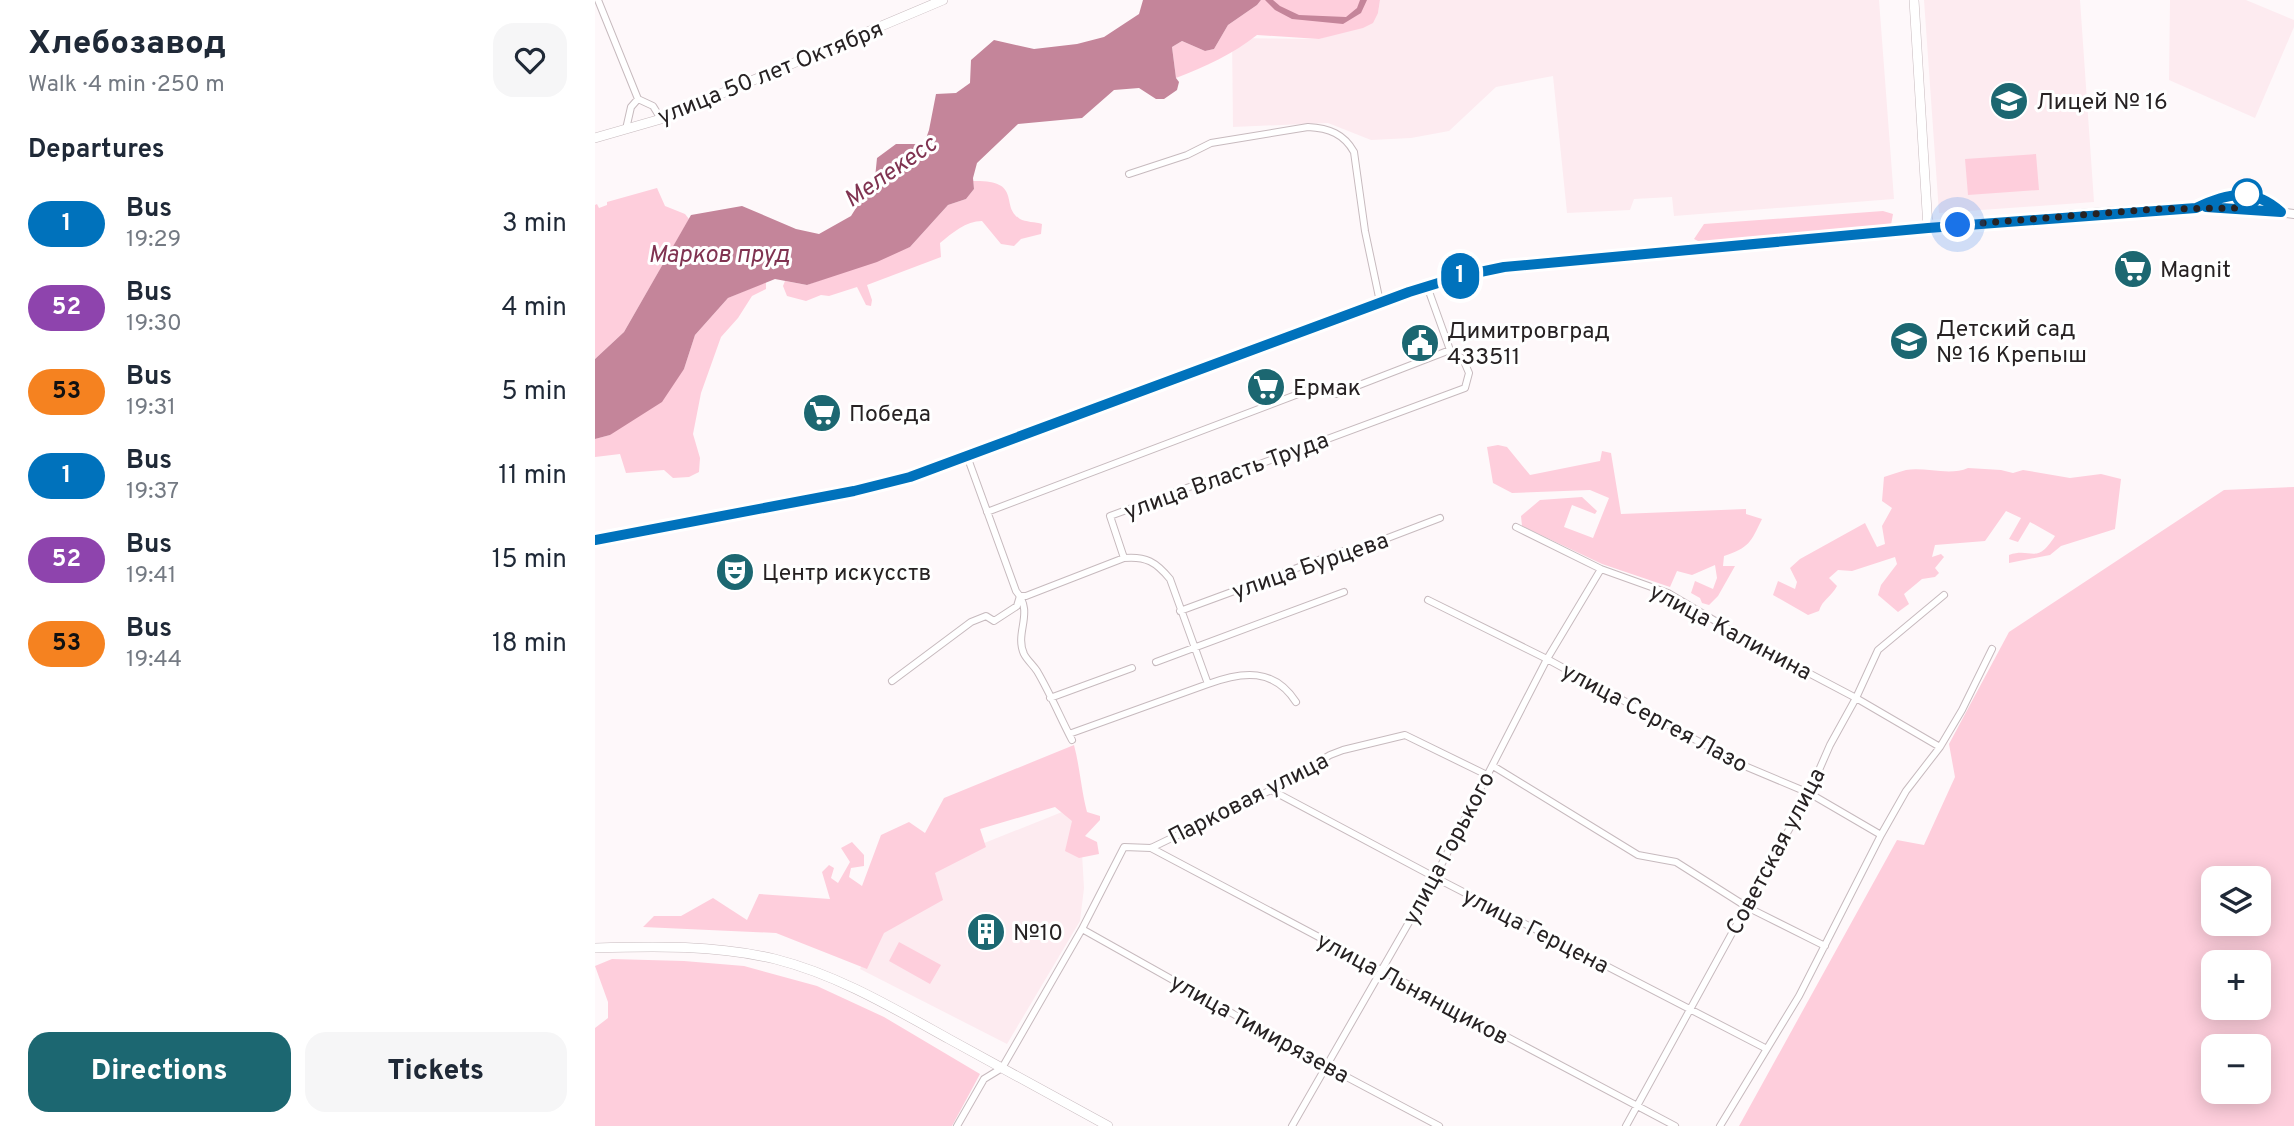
<!DOCTYPE html>
<meta charset="utf-8">
<style>
:root{--surface:#fff;--page:#f6f6f7;--text:#1f2937;--muted:#747a83;--accent:#1c6771}
body{margin:0;font-family:Overpass,sans-serif;background:var(--page);color:var(--text);height:100vh;display:flex;flex-direction:column;font-size:26px;white-space:nowrap}
*{box-sizing:border-box;margin:0}
p{font-size:23px;color:var(--muted)}
.icon{flex:none;width:38px;height:38px;fill:none;stroke:currentColor;stroke-width:2;stroke-linecap:round;stroke-linejoin:round}
.map{position:relative;flex:1;overflow:hidden}
.sheet{display:flex;flex-direction:column;background:var(--surface);width:595px}
.sheet>*{flex:none}
.badge{padding:0 14px;border-radius:23px;font-size:24px;line-height:46px}
.fabs{position:absolute;left:1606px;top:866px;display:grid;gap:14px}
.fabs a{display:grid;place-items:center;width:70px;height:70px;border-radius:14px;background:var(--surface);box-shadow:0 4px 18px #0003;font-size:35px}
.you{position:absolute;width:35px;height:35px;margin:-18px;border:5px solid #fff;border-radius:50%;background:#1a73e8;box-shadow:0 0 0 10px #1a73e833}
.map>.badge{position:absolute;translate:-50% -50%;box-shadow:0 0 0 4px #fff}
h2{padding:0 28px;font-size:26px;line-height:63px}
.round{display:grid;place-items:center;flex:none;width:74px;height:74px;border-radius:21px;background:var(--page)}
.summary{display:flex;align-items:center;justify-content:space-between;height:119px;padding:0 28px}
h1{font-size:33px;font-weight:800;line-height:52px}
.button{display:flex;gap:14px;margin-top:auto;padding:14px 28px}
.button a{flex:1;height:80px;border-radius:21px;background:var(--accent);color:#fff;font-size:28px;font-weight:800;line-height:80px;text-align:center}
.button a+a{background:var(--page);color:var(--text)}
ul{padding:0;list-style:none}
li{display:flex;align-items:center;gap:21px;height:84px;padding:0 28px}
li div{flex:1}
li b{display:block;font-size:26px}
li em{font-style:normal}
li .badge{min-width:77px;font-weight:700;text-align:center}
main{display:flex;flex:1;min-height:0}
.map>svg:first-child{display:block}
</style>
<main>
<section class="sheet">
<div class="summary"><div><h1>Хлебозавод</h1><p>Walk · 4 min · 250 m</p></div><a class="round"><svg class="icon" aria-label="heart" viewBox="0 0 24 24"><path d="M12 20l-8-8c-3-5 5-10 8-4 3-6 11-1 8 4z"/></svg></a></div>
<h2>Departures</h2>
<ul>
<li><span class="badge" style="background:#0072bc;color:#fff">1</span><div><b>Bus</b><p>19:29</p></div><em>3 min</em></li>
<li><span class="badge" style="background:#8e44ad;color:#fff">52</span><div><b>Bus</b><p>19:30</p></div><em>4 min</em></li>
<li><span class="badge" style="background:#f58220;color:#111">53</span><div><b>Bus</b><p>19:31</p></div><em>5 min</em></li>
<li><span class="badge" style="background:#0072bc;color:#fff">1</span><div><b>Bus</b><p>19:37</p></div><em>11 min</em></li>
<li><span class="badge" style="background:#8e44ad;color:#fff">52</span><div><b>Bus</b><p>19:41</p></div><em>15 min</em></li>
<li><span class="badge" style="background:#f58220;color:#111">53</span><div><b>Bus</b><p>19:44</p></div><em>18 min</em></li>
</ul>
<div class="button"><a>Directions</a><a>Tickets</a></div>
</section>
<div class="map">
<svg width="1699" height="1126" viewBox="0 0 1699 1126">
<rect width="100%" height="100%" fill="#fef8fa"/>
<path fill="#fdebf0" d="M785,0H1284L1299,199L1079,216L1077,197L1039,199L1035,210L972,213L958,76L901,87L854,131L816,138L776,140L733,123L638,127L637,38L724,39L737,35L783,13Z
M1329,0H1485L1499,202L1344,213Z
M1575,0H1651L1699,20V27L1660,118L1574,80Z
M477,808L486,836L489,888L485,921L412,1044L265,969L286,925L332,866Z"/>
<path fill="#fecedc" fill-rule="evenodd" d="M666,0H785L783,13L778,23L768,28L724,39L662,35C638,54 610,67 581,78L577,47L587,41L610,51L619,49L633,25L662,5Z
M1441,154L1444,190L1373,195L1370,159Z
M378,181C429,180 404,206 425,219C430,222 441,222 447,224L446,234L426,239L419,246L406,244L387,221C371,221 357,233 345,243L346,257L272,285L277,300L276,306L271,305L262,287L234,296L226,295L211,301L192,296L188,286L190,281L212,285L315,247L353,205L371,199L379,189Z
M62,188L70,206L90,214L94,219L29,332L0,359V205L2,204L4,208L12,205V202Z
M1288,211L1298,214L1296,225L1105,242L1099,239L1109,224Z
M171,282V289L157,296L143,318L126,337L106,393L98,434L105,458L104,472L94,477L78,478L69,470L31,473L25,454L0,457V439L15,435L89,369L100,335L133,298Z
M903,445L912,447L935,475L1005,461L1007,451L1016,453L1026,514L1151,509V514L1167,519C1156,542 1154,548 1129,556L1128,566H1140L1123,596L1114,605L1107,603L1105,598L1096,593L1100,581L1118,589L1122,578L1120,565L1097,575L1082,571L1075,587L1007,564L927,526L926,516L945,500L987,497L1002,511L1000,514L977,505L969,527L998,538L1014,498L995,490L917,493L898,483L892,447Z
M1373,468L1406,470L1418,473L1428,470L1475,478L1506,474L1526,479L1520,529L1466,546L1455,555L1414,563V555C1437,547 1441,566 1460,536L1435,522L1423,542L1414,539L1426,518L1411,511L1390,541L1340,545L1337,557L1346,554L1349,557L1340,568L1344,573L1340,577L1327,579L1309,594L1314,604L1303,612L1283,595L1286,585L1302,564L1300,557L1257,571L1243,570L1234,578L1242,586C1237,596 1227,600 1224,611L1213,615L1178,595L1183,581L1200,589L1202,582L1195,568L1205,559L1270,523L1282,547L1290,544L1287,526L1297,508L1287,501L1289,477C1296,475 1303,472 1311,470C1331,467 1355,476 1373,468Z
M1699,487V1126H1144L1302,840L1329,845L1360,777L1354,744L1414,632L1629,490ZM1619,878H1664V924H1619ZM1619,962H1664V1008H1619ZM1619,1046H1664V1092H1619Z
M479,745C485,768 486,789 492,812L505,816V820L490,836L502,842L504,854L484,858L470,851L477,821L460,807L385,829L391,847L340,873L348,900L289,933L272,969L181,933L48,927L59,916H86L118,898L152,920L164,894L235,899L227,872L234,865L239,868L236,878L243,883L255,862L246,848L257,842L269,855V866L256,868L254,877L267,886L286,835L314,822L330,833L349,798Z
M304,942L346,965L335,984L294,961Z
M17,959L89,961L149,966L222,986L289,1017L385,1074L357,1126H0V1028L13,1018V1002L0,966Z"/>
<path fill="#c4859a" d="M548,0H666L662,5L633,25L619,49L610,51L587,41L577,47L581,78L584,82L582,90L569,99H561L544,88L519,90L487,118L423,124L382,163L378,178L379,189L371,199L353,205L315,247L282,262L212,285L180,279L133,298L100,335L89,369L67,402L15,435L0,439V359L29,332L96,215L147,206L201,229L224,234L256,216L280,178L282,158L301,144H329L334,130L341,94L361,93L375,83L376,60L399,40L439,49L482,44L509,37L544,14Z
M670,0H678L685,6L704,15L751,17L762,8L765,0H772L766,13L748,24L697,19L680,10Z"/>
<g fill="none" stroke-linecap="round" stroke-linejoin="round">
<defs>
<path id="minor" d="M3,0L43,99L58,106L66,119
M31,129L36,107L43,99
M534,174L592,155L616,143L713,127C734,128 749,134 759,152L770,231L785,302
M372,456L421,591C440,613 419,632 429,654C432,660 438,665 442,671C455,693 465,717 477,740
M392,512L727,385L735,394H741L855,350
M921,527L1006,569L1073,593L1166,648L1261,698L1345,747
M833,600L952,659L1145,764L1214,793L1286,835
M585,611L748,551L756,552L845,518
M561,662L749,592
M297,681L376,622L391,616L399,621L422,606L425,596H431L529,558L515,516L630,474L635,475L870,388L874,373L868,359L855,350L832,286
M613,684C648,671 679,668 701,702
M455,698L537,668
M474,734L613,684L575,579C561,562 551,556 529,558
M898,766L1043,855L1081,862L1152,907L1230,946
M676,790L845,880L1170,1048
M556,848L1080,1126
M487,929L731,1066L844,1126
M362,1126L389,1079L407,1068L487,929L529,847L556,848L676,790L735,755L748,750L810,735L894,776
M697,1126L840,877L952,659L1006,569
M1031,1126L1214,793L1235,745L1261,698L1283,650L1349,595
M1125,1126L1204,996L1286,835L1311,791L1345,747L1367,710L1397,649"/>
<path id="tertiary" d="M1333,228C1454,218 1578,199 1699,214"/>
<path id="secondary" d="M0,138L66,119L348,0
M0,540L259,491L315,477L814,291L866,276L909,267L956,261L1333,228L1319,0
M0,948C60,946 121,945 180,959C243,975 298,1008 354,1039C407,1068 460,1097 513,1126"/>
</defs>
<use href="#minor" stroke="#c7babe" stroke-width="8"/>
<use href="#tertiary" stroke="#c7babe" stroke-width="10"/>
<use href="#secondary" stroke="#c7babe" stroke-width="10"/>
<use href="#minor" stroke="#fff" stroke-width="6"/>
<use href="#tertiary" stroke="#fff" stroke-width="8"/>
<use href="#secondary" stroke="#fff" stroke-width="9"/>
</g>
<g fill="none" stroke-linecap="round" stroke-linejoin="round">
<defs>
<path id="line" d="M0,540L259,491L315,477L814,292L866,276L909,267L1333,228L1601,208C1632,193 1659,187 1686,212L1611,207"/>
</defs>
<use href="#line" stroke="#fff" stroke-width="16"/>
<use href="#line" stroke="#0072bc" stroke-width="10"/>
<path stroke="#272223" stroke-width="7" stroke-dasharray="0 12.6" d="M1363,225L1561,209L1643,208L1652,194"/>
</g>
<defs>
<symbol id="school-disc" viewBox="-11 -11 22 22"><circle r="9.5" fill="#1c6771" stroke="#fff"/><path d="M0-5L7-2L0 1L-7-2ZM-4 1L0 2.5L4 1V4Q0 6-4 4Z" fill="#fff"/></symbol>
<symbol id="supermarket-disc" viewBox="-11 -11 22 22"><circle r="9.5" fill="#1c6771" stroke="#fff"/><path d="M-6-5.5h2.5l.6 2H6L4.5 2H-2.5L-4.4-4H-6ZM-1.5 3.2a1.3 1.3 0 1 0 .1 0ZM3 3.2a1.3 1.3 0 1 0 .1 0Z" fill="#fff"/></symbol>
<symbol id="civic-disc" viewBox="-11 -11 22 22"><circle r="9.5" fill="#1c6771" stroke="#fff"/><path d="M-.6-6.5H3V-4.5H.6V-3L4-1V1h2V6H-6V1h2V-1L-.6-3ZM-1.2 2.5V6h2.4V2.5Z" fill="#fff"/></symbol>
<symbol id="theatre-disc" viewBox="-11 -11 22 22"><circle r="9.5" fill="#1c6771" stroke="#fff"/><path d="M-5-5.5Q0-4 5-5.5V0Q5 5 0 6Q-5 5-5 0ZM-3.3-2.5H-1v1.5H-3.3ZM1-2.5H3.3v1.5H1ZM-2.8 1Q0 5.5 2.8 1Z" fill="#fff"/></symbol>
<symbol id="building-disc" viewBox="-11 -11 22 22"><circle r="9.5" fill="#1c6771" stroke="#fff"/><path d="M-4-6H4V6H1V3H-1V6H-4ZM-2.5-4.3h1.7v1.8h-1.7ZM.8-4.3h1.7v1.8H.8ZM-2.5-1h1.7V.8h-1.7ZM.8-1h1.7V.8H.8Z" fill="#fff"/></symbol>
</defs>
<g fill-rule="evenodd">
<use href="#school-disc" x="1392" y="79" width="44" height="44"/>
<use href="#supermarket-disc" x="1516" y="247" width="44" height="44"/>
<use href="#school-disc" x="1292" y="319" width="44" height="44"/>
<use href="#civic-disc" x="803" y="321" width="44" height="44"/>
<use href="#supermarket-disc" x="649" y="365" width="44" height="44"/>
<use href="#supermarket-disc" x="205" y="391" width="44" height="44"/>
<use href="#theatre-disc" x="118" y="550" width="44" height="44"/>
<use href="#building-disc" x="369" y="910" width="44" height="44"/>
</g>
<circle fill="#fff" stroke="#0072bc" stroke-width="3.5" cx="1652" cy="194" r="14"/>
<g text-anchor="middle" stroke-width="6" stroke-linejoin="round" paint-order="stroke">
<g font-size="23" fill="#272223" stroke="#fff">
<text transform="translate(175 72) rotate(-22)" y="8">улица 50 лет Октября</text>
<text transform="translate(631 475) rotate(-20)" y="8">улица Власть Труда</text>
<text transform="translate(715 565) rotate(-19)" y="8">улица Бурцева</text>
<text transform="translate(1136 631) rotate(28)" y="8">улица Калинина</text>
<text transform="translate(1060 717) rotate(28)" y="8">улица Сергея Лазо</text>
<text transform="translate(653 798) rotate(-27)" y="8">Парковая улица</text>
<text transform="translate(853 848) rotate(-62)" y="8">улица Горького</text>
<text transform="translate(1180 851) rotate(-62)" y="8">Советская улица</text>
<text transform="translate(941 930) rotate(27)" y="8">улица Герцена</text>
<text transform="translate(818 988) rotate(28)" y="8">улица Льнянщиков</text>
<text transform="translate(665 1028) rotate(29)" y="8">улица Тимирязева</text>
</g>
<g font-size="23" fill="#272223" stroke="#fff" text-anchor="start">
<text x="1441" y="109">Лицей № 16</text>
<text x="1565" y="277">Magnit</text>
<text x="1341" y="336">Детский сад<tspan x="1341" dy="26">№ 16 Крепыш</tspan></text>
<text x="852" y="338">Димитровград<tspan x="852" dy="26">433511</tspan></text>
<text x="698" y="395">Ермак</text>
<text x="254" y="421">Победа</text>
<text x="167" y="580">Центр искусств</text>
<text x="418" y="940">№10</text>
</g>
<g font-size="24" font-style="italic" fill="#803351" stroke="#fff">
<text transform="translate(295 171) rotate(-35)" y="8">Мелекесс</text>
<text x="124" y="262">Марков пруд</text>
</g>
</g>
</svg>
<div class="fabs">
<a><svg class="icon" aria-label="layers" viewBox="0 0 24 24"><path d="M12 4l9 5-9 5-9-5zM3 14l9 5 9-5"/></svg></a>
<a>+</a>
<a>−</a>
</div>
<div class="you" style="left:1363px;top:225px"></div>
<b class="badge" style="left:865px;top:276px;background:#0072bc;color:#fff">1</b>
</div>
</main>
